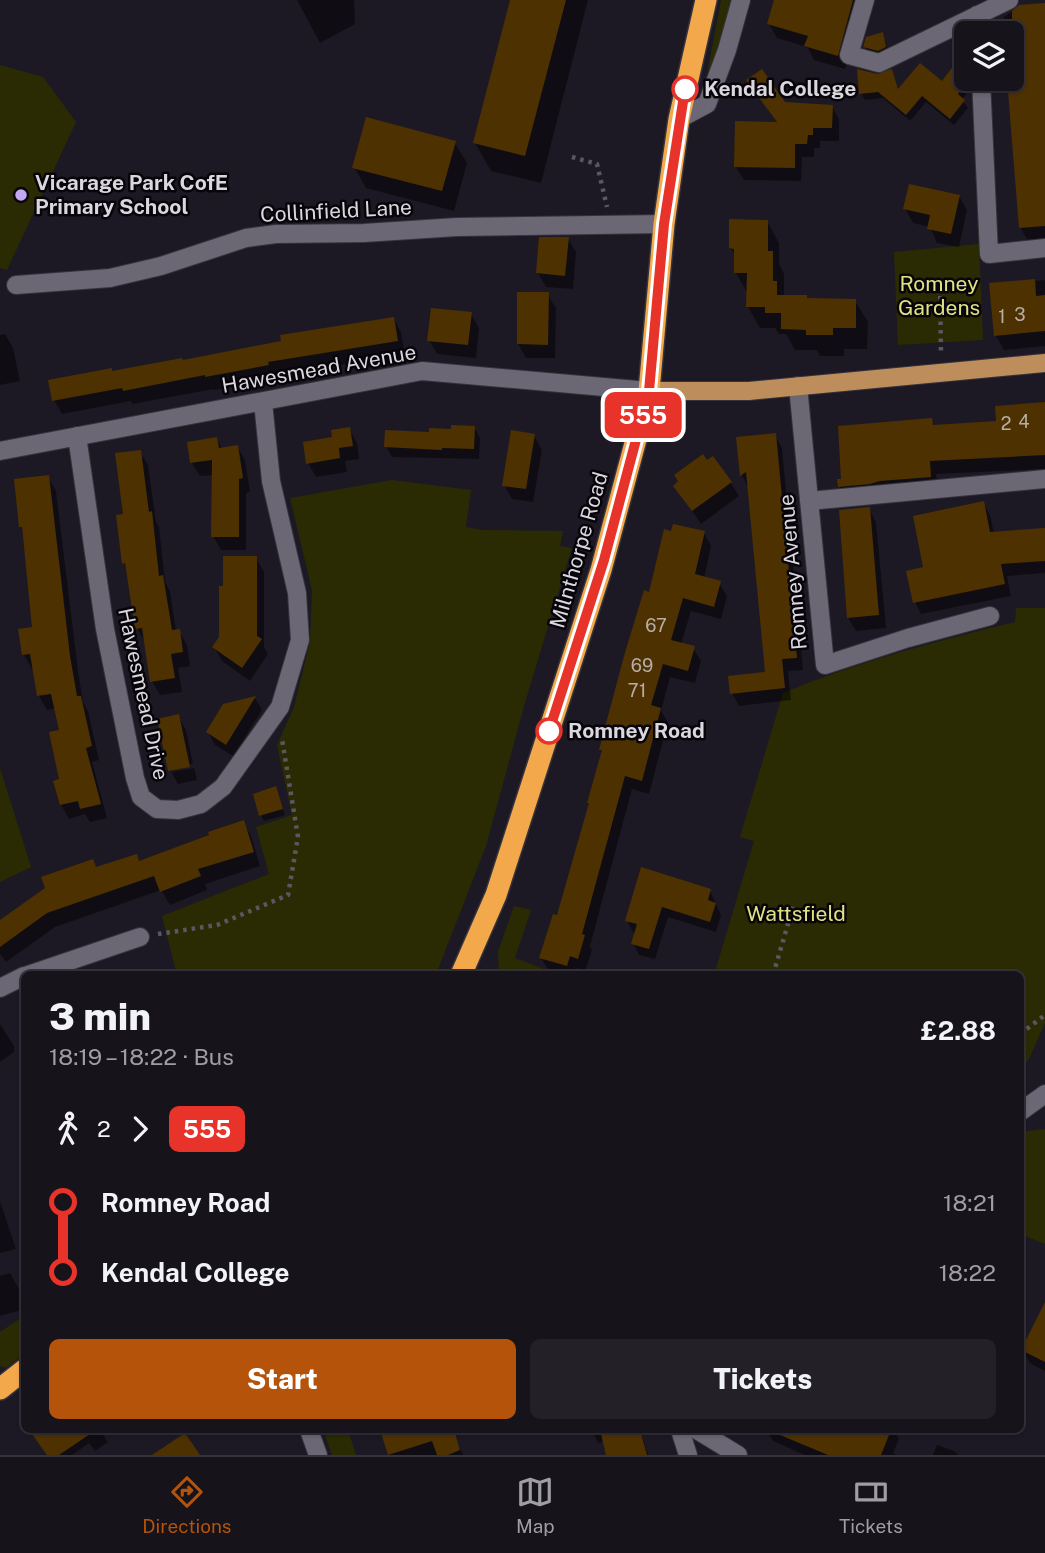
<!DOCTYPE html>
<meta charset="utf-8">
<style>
:root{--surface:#16131b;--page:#232028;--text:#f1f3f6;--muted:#9e9ea3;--line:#35323a;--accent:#b45309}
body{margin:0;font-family:"Public Sans",sans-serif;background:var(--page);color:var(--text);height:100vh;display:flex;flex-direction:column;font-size:26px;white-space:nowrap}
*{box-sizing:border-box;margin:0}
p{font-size:23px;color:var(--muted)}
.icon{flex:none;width:38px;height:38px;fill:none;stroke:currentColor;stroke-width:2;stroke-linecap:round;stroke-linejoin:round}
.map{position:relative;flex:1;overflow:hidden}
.sheet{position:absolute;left:21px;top:971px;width:1003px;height:462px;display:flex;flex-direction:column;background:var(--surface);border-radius:10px;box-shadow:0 2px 5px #0004,0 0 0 2px var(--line)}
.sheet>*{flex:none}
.badge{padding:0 14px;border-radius:10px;font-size:24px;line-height:46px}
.fabs{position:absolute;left:954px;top:21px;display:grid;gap:14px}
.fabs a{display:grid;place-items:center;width:70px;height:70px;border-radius:10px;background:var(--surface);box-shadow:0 2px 5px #0004,0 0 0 2px var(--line);font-size:35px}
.map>.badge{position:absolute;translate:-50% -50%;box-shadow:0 0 0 4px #fff}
.legs{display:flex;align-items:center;gap:10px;height:77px;padding:0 28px;font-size:23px}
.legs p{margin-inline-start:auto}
.summary{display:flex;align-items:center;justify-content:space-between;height:119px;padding:0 28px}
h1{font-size:38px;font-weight:800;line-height:52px}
.button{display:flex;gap:14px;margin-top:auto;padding:14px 28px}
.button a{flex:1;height:80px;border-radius:10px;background:var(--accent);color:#fff;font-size:28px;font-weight:800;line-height:80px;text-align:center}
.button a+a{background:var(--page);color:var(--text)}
ul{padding:0 28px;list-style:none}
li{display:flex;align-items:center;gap:24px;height:70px;font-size:26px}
li i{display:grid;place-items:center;width:10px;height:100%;margin:0 9px;background:currentColor}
li i::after{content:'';width:18px;height:18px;margin:-9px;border:5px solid;border-radius:50%;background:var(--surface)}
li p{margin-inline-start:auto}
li:first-child i{background:linear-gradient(#0000 50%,currentColor 0)}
li:last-child i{background:linear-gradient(currentColor 50%,#0000 0)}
.tabs{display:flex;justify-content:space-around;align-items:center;height:98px;border-top:2px solid var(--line);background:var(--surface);font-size:19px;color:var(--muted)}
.tabs a{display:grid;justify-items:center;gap:4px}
.tabs .current{color:var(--accent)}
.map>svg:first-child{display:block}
</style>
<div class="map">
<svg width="1045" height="1455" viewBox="0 0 1045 1455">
<rect width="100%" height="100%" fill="#1d1924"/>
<path fill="#2a2b03" d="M721,0H732L711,85L708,69Z
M0,65L43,77L76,122L7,270L0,268Z
M979,244L983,340L898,345L894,252Z
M392,480L471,490L466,527L482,530L563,531L560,546L572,548L526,699L486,846L437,972L442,975H177L162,916L269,874L256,827L292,815L277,745L294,707L310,642L312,590L290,498Z
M1016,608H1045V1023L1029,1059L1020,1070V975H714L754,841L740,837L783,693C858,662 936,641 1015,622Z
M0,768L31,867L0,882Z
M514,906L531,910L515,958L549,971L626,975H499L498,952Z
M1045,1129V1244L1020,1234V1132Z
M24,1316V1354L6,1368L0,1366V1332Z
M343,1430H348L356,1455H332L325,1435Z"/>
<path fill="#0007" d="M297,0H354L355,24L320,43Z
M512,0H588L541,183L491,171L475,143Z
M776,0H869L861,11L845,69L814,60L807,47L777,38L769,24Z
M1045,4V247L1041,240L1028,241L1020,227L1009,79H1012V33H1005L1004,17L1020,6Z
M882,34L889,53L882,57L869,53L865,47Z
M892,71L899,91L966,77L972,85L962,100L968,108L954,125L926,102L910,121L883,98L865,100L861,94Z
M748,80L784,104L832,106L839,120V141H820V148H814V157H802L801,181L744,180L736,167L778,124Z
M454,142L467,163L454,211L366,188L354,167Z
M959,196L967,210L959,247L937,243L930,227L913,223L905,209Z
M767,221L779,243V264L784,274V297L808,300L855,301L868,322L867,349H844V356H820L817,350H795L786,334H779L775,328H760L748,307V294L736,273V256L731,248Z
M568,239L576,252L573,289L546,287L538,273Z
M1045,280V346L1004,350L996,336L991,285Z
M547,294L556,308L555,358H526L518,344Z
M471,314L479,328L476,358L437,354L429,340Z
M393,318L401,332L405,355L275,375V379L215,390L214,389L132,404L131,401L62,414L54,400L113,373L182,362Z
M5,334L13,348L20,381L0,385V335Z
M1045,404V469L936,474L938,490L847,500L839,486L931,420L935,427L998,422Z
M474,427L480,438L479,459L392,457L386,446L430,433Z
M349,429L357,443L359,459L345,461L347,472L316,477L308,463Z
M775,435L782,448L803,670L788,671L791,700L739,706L732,693L767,673L748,487L742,476L738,439Z
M534,436L542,450L533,502L512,499L504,485Z
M217,439L222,449L237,446L245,460L250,492L246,493V550H221L213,536L214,475L200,476L192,463Z
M140,452L148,465L156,522L159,527L165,582L170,591L176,631H179L187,645L190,666L178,668L182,692L160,695L152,681L145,642L137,628L120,539Z
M48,477L56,491L78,671L83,702L88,711L99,760L92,762L107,818L90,822L85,814L69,819L61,805L56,782L61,781V731L56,708L47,710L39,696L34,668L32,669L24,655L34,628L16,480Z
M731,483L739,496L701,524L675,486Z
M983,503L990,515L994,533L1045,530V573L1007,576L1011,596L921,614L915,602Z
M869,509L876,522L886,628L856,631L848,618Z
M704,533L711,546L704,579L719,583L727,596L721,619L691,611L681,644L693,648L701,661L695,683L670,677L661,711L668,722L649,794L632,789L590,946L592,950L585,971L577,968L575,975H562L549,971L541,958L559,917L603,753L601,749L651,594Z
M256,558L264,572V647L268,654L250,681L222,661L214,647L221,637L224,588Z
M255,698L262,710L233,756L215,745L208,732L225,705Z
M178,716L186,730L193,764L171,769V772L194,768L197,780L178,784L170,770Z
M275,788L285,815L264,821L261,815Z
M243,822L251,836L260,866L205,884L207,890L170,905L161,890L55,927L6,962L0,954V922L97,869L140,863Z
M642,869L710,891L721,915L716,932L668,917L655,959L639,955L633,943L636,933L633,932L627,921Z
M135,969L138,975H118Z
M0,1024L14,1046V1052L0,1062Z
M0,1201L16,1249L0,1253Z
M10,1273L18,1287L24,1309L0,1316V1276Z
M1045,1306V1371L1031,1364L1025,1355L1020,1364V1337L1025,1345Z
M31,1430H100L108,1442L95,1451L89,1443L72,1455H48Z
M380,1430H452L463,1455H389Z
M592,1430H637L643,1439L648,1455H608L604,1441L598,1443Z
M767,1430H833L863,1441L867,1430H893L899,1439L893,1453L896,1455H805L773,1441Z
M937,1445L954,1451L958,1455H933Z"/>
<path fill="#4e3100" d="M510,0H566L525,156L473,143Z
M774,0H853L838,56L804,46L808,36L767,24Z
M1045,3V226L1019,228L1007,79H1012V11L1019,5Z
M883,32L886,47L878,51L863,47L866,37Z
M920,63L942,81L954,65L966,75V79H970L958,94L965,100L950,119L922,96L906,115L878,92L859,94L857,69L877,74L892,69L898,89Z
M762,69L785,102L833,105L832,128H813V135H808L807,144H795V168L734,167L735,121L777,122L746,80Z
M366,117L456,141L442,191L352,168Z
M909,184L960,195L951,234L927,229L930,215L903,209Z
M729,219L768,220V251H773V281H777V295H807V298L856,299V328H833V335H806V330L781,329V313H765V307H746L747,273H734V249L729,248Z
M539,237H569L565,276L536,273Z
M1035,279L1036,296L1045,295V331L994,336L989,283Z
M517,292H549L548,345L517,344Z
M431,308L472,312L468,345L427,341Z
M394,317L398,341L268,362L269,365L205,377V375L123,391L122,388L52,401L48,380L112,368V371L182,358L183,360L281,341L280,335Z
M1045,402V455L930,461L931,477L880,481L870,484L838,487L837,479H841L838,426L932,418L933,425L996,421L995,406Z
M451,425L475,426L474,449L442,448V450L384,447L385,430L429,432V428L451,429Z
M350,427L353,446L339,448L340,458L306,464L303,442L332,437L331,430Z
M511,430L535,434L526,489L502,486Z
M776,433L797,658L782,659L785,688L730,694L728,676L765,672L746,472L740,476L736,437Z
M217,437L219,448L238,445L243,478L239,479V537H211L212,460L190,463L187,442Z
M141,450L149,512L152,511L159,576L163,575L172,630L180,629L183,652L171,654L175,678L150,682L142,628L135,629L125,563L122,564L116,515L123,514L115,453Z
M703,454L707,460L713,456L732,482L692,511L673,486L678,481L674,475Z
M49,475L70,656L77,696H81L92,746L86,748L101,804L80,809L78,801L60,805L53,781L59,779L49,732L59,730L51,694L37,696L30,654L22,655L18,629L32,627L22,527H19L14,479Z
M984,501L990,532L1045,528V561L1001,564L1005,584L913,603L906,571L923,567L913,516Z
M870,507L879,615L847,618L839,510Z
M673,524L705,531L695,574L721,581L714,607L683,598L671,640L695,646L688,671L663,664L651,705L661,708L642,781L625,776L582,934L585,935L578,959L570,956L567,966L539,958L553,914L557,915L589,803H587L602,750H599L624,656L644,590L649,592L664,529L671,531Z
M223,556H257V636L262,639L242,668L212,647L219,637V586H223Z
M256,696L226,745L206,732L223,704Z
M179,714L190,767L168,771L157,719Z
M276,786L283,809L259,816L253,794Z
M244,820L254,852L198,869L201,876L160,892L154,876L47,913L0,947V920L45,888L41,877L93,859L96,867L137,854L139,861L209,835L208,832Z
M641,867L711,889L708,900L716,903L710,922L662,907L649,949L631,944L637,924L625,921Z
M1045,1302V1362L1021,1350Z
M29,1430H96L59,1455H47Z
M380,1430H454L460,1450L448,1455H437L432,1441L388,1455Z
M600,1430H640L647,1455H606Z
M768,1430H891L881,1455H828Z
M185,1433L200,1455H152Z"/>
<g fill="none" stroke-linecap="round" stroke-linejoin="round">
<defs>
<path id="minor" d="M865,0L849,55L879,63L1009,0
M977,15L978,33
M981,79L989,254L1045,248
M679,119L707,104L727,50L741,0
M16,285L110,278L161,266L246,238L276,234L364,233L457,227L664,224
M798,386L825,665L908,638L990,616
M77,436L105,629L135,778L141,797L157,809L178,810L201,804L223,787L280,707L300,640L297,593L271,481L263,402
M0,451L422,371L649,391
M809,501L1045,479
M28,975L140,937
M0,988L24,976
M1020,1112L1045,1094
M309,1430L318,1455
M680,1430L688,1455
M697,1430L738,1455"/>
<path id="major" d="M649,391H749L1045,363"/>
<path id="highway" d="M461,975L496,895L601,570L649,391L664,224L679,119L706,0
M0,1389L24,1370"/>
</defs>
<use href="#minor" stroke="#35333b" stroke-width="20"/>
<use href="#major" stroke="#35333b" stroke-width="20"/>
<use href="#highway" stroke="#35333b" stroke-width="24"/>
<path stroke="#5b5761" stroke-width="4.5" stroke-dasharray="3.5 5" stroke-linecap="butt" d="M572,157L597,164L607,207
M940,279L941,354
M158,934L217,925L288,895L298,837L282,739
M773,975L793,907
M1020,1034L1045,1015"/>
<use href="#minor" stroke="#6b6774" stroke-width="18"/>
<use href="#major" stroke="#bd8e5c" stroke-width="18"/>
<use href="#highway" stroke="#f4a84c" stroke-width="21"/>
</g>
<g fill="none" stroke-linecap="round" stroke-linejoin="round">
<defs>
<path id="line-1" d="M549,731L604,560L649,391L664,224L685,89"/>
</defs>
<use href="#line-1" stroke="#fff" stroke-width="16"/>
<use href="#line-1" stroke="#e7332a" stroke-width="10"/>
</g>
<g fill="#fff" stroke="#e7332a" stroke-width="3.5">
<circle cx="685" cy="89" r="12"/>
<circle cx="549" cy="731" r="12"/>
</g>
<circle fill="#c3a7f2" stroke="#070509" stroke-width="2.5" cx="21" cy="195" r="7"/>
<g text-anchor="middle" stroke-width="5" stroke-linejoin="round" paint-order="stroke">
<g font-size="18" fill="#b7aea7">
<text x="1020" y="321">3</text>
<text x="1002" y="323">1</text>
<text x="1024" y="428">4</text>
<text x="1006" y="430">2</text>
<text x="656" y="632">67</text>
<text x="642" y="672">69</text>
<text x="637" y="697">71</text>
</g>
<g font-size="21" font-weight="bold" fill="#dad7df" stroke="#070509" text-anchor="start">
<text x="704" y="96">Kendal College</text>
<text x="568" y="738">Romney Road</text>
</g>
<g font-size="21" font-weight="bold" fill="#dad7df" stroke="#070509" text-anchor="start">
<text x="35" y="190">Vicarage Park CofE<tspan x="35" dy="24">Primary School</tspan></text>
</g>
<g font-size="21" fill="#dad7df" stroke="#070509">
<text transform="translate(336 211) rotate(-3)" y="7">Collinfield Lane</text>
<text transform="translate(319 369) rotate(-10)" y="7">Hawesmead Avenue</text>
<text transform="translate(579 550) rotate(-74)" y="7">Milnthorpe Road</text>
<text transform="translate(793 572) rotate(-95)" y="7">Romney Avenue</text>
<text transform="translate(143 694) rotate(78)" y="7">Hawesmead Drive</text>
</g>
<g font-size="21" fill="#dee481" stroke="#070509">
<text x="939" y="291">Romney<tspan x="939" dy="24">Gardens</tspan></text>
<text x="796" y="921">Wattsfield</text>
</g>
</g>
</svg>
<div class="fabs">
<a><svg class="icon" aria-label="layers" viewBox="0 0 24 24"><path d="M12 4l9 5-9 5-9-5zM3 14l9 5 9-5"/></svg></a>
</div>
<b class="badge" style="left:643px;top:415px;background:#e7332a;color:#fff">555</b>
<section class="sheet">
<div class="summary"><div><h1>3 min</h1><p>18:19 – 18:22 · Bus</p></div><b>£2.88</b></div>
<div class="legs"><svg class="icon" aria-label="walk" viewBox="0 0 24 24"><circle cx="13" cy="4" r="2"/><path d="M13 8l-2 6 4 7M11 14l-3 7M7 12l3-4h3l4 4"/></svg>2<svg class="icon" aria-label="forward" viewBox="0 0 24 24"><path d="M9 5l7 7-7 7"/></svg><b class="badge" style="background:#e7332a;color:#fff">555</b></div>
<ul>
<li><i style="color:#e7332a"></i><b>Romney Road</b><p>18:21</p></li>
<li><i style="color:#e7332a"></i><b>Kendal College</b><p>18:22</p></li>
</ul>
<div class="button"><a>Start</a><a>Tickets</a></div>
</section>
</div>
<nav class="tabs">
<a class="current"><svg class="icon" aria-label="directions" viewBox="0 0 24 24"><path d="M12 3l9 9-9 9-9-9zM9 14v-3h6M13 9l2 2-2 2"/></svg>Directions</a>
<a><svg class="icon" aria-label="map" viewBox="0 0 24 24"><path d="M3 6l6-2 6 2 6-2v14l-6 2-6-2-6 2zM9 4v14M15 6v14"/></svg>Map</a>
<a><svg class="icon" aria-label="tickets" viewBox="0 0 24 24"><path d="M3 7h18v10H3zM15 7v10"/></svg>Tickets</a>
</nav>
